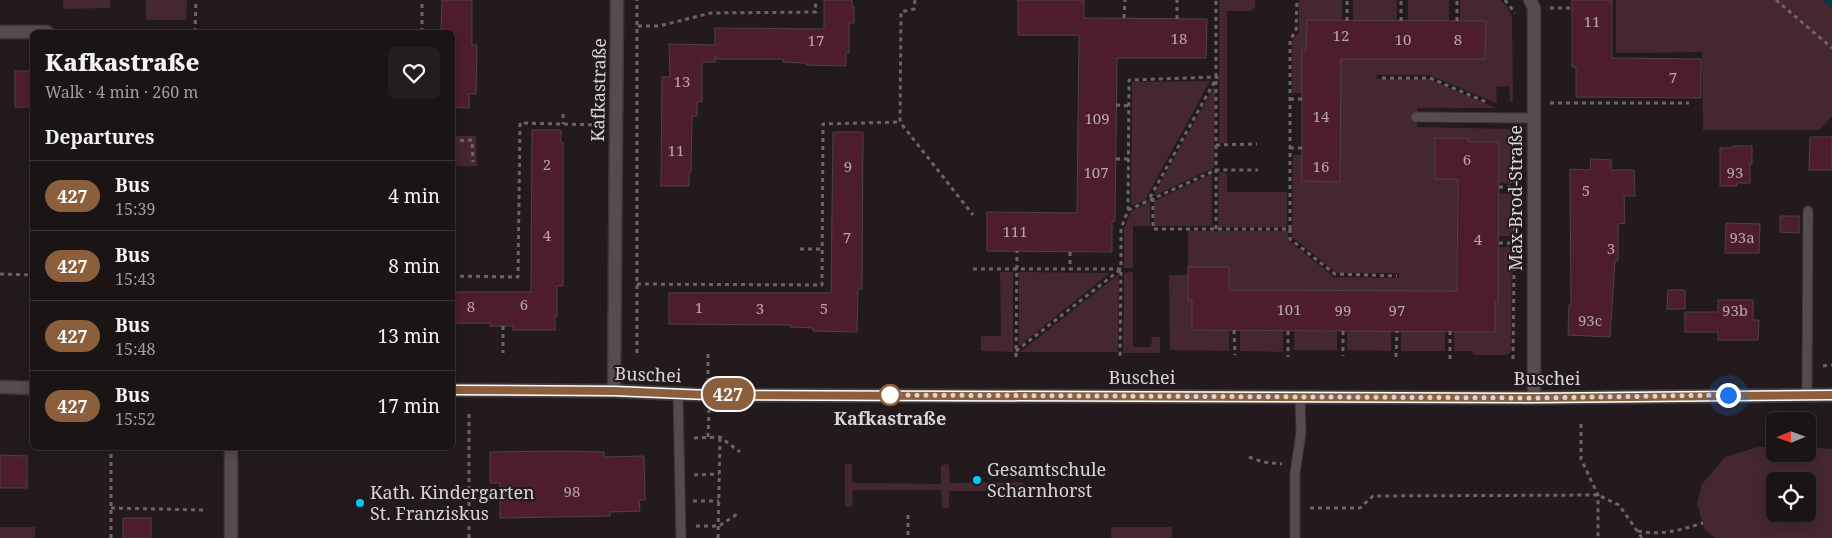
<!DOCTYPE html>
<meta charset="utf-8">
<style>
:root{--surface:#1a1415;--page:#231d1e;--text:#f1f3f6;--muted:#9f9ea0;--line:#383334}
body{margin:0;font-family:"Noto Serif",serif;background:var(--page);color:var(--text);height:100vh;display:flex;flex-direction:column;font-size:19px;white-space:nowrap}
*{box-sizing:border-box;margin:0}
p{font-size:16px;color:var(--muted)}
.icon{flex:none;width:28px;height:28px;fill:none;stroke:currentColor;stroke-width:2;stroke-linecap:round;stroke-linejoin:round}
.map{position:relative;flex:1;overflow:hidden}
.side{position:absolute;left:30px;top:30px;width:425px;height:420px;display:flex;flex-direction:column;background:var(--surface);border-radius:8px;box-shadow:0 2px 12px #0003,0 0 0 1px var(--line)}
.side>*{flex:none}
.badge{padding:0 10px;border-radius:16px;font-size:18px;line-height:32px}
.needle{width:32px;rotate:269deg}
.controls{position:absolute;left:1766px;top:412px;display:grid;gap:10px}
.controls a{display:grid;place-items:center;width:50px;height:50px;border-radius:8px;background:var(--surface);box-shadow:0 2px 12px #0003,0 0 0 1px var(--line);font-size:25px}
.you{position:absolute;width:25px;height:25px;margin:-12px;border:4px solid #fff;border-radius:50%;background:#1a73e8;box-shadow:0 0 0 8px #1a73e833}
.map>.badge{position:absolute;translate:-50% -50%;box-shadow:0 0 0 2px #fff}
h2{padding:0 15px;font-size:19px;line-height:45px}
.round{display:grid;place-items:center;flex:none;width:52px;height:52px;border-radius:8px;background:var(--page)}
.head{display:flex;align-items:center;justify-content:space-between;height:85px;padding:0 15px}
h1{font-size:24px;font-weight:800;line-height:38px}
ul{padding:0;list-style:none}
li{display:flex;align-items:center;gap:15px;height:70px;padding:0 15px;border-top:1px solid var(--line)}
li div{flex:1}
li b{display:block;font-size:19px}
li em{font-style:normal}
li .badge{min-width:55px;font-weight:700;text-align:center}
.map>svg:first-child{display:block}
</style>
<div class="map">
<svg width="1832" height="538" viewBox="0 0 1832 538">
<rect width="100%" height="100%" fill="#221a1c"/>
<path fill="#44272f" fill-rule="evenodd" d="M63,0H110V8L63,9Z
M146,0H187L186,20H146Z
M1219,0H1255V7L1251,11H1227V143H1219Z
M1299,0H1342V20L1307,21L1306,51L1303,50L1302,93H1292V41L1299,32Z
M1353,0H1397V21H1353Z
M1408,0H1449V21H1408Z
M1460,0H1500L1507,7L1512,16L1513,102H1510L1509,86L1496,87L1497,102H1494L1429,75H1377L1376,79H1429L1496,108H1417V127L1513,129L1512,184L1499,183V142H1468V138H1435L1458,179L1457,291L1229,290L1228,267H1188V231H1288V240L1334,277L1399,278V273H1337L1292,237L1293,155H1302V181H1340L1341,59H1485L1486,21H1460Z
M1616,0H1832V116L1820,130H1703L1702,52L1616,53Z
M1210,81L1145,200L1131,206L1132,82Z
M1215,85L1214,168L1153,196Z
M453,136H476L477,166H453Z
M1219,172L1227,173V192H1287V227H1218Z
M1212,174V226H1154V201Z
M1499,193L1512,194V236H1499Z
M1150,202V226H1133V268H1124V229L1131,211Z
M1498,247H1512L1511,351L1509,354L1506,355H1473L1472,351H1454V331H1495V302L1498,301Z
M1000,272H1013V352L981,351V336H1001Z
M1019,272L1110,273L1019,346Z
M1133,272V347H1151L1152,337H1160V353H1123L1124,273Z
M1119,274L1118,352H1020Z
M1169,275H1188V299L1192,300V330H1229V351L1170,350Z
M1240,330L1283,331V352L1240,351Z
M1294,331H1337V350H1294Z
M1347,331H1391V351L1347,350Z
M1401,331H1445V351H1401Z
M1758,447H1775V454H1808V447L1832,449V538H1715L1705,530L1697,504L1702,484L1725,457ZM1808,481V514H1775V481Z
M845,464H852V483L941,484V465L949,464L950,483L1023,482L1024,491H949V508H942L941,490H853L852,507H845Z
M0,527H35V538H0Z
M1111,527H1172V538H1111Z"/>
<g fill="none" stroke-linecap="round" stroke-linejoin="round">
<path stroke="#003b4a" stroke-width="6" d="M1827,0L1832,5"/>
</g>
<path fill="#4e1d2d" stroke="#4d4345" d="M442,0H472V45H477L476,94H469V108L452,107V32H441Z
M824,0H852V7L854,6V23H849V53H846V66L806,65V63L783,62V59H715V55V62H702V102H697V116H692L691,172H689V186H661L662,77H670L669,44L715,45V28L824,29Z
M1018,0H1084V18L1207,19L1206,58H1117L1115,221H1112V252L987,251V212L1077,213L1079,35H1018Z
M1572,0H1612V58L1701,59V98L1576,97V67H1572Z
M1307,20L1486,21L1485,59H1341L1340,182L1302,181V50L1306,51Z
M15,71H32V107H15Z
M532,130H561V143H563V286H557V317H555V330H513V326H490V323H452V292H531Z
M833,132H863L862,289H858L857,332L813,331V328L790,327L791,325L669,324V293H831Z
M1810,137H1832V170H1809Z
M1435,138H1468V142H1499L1498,302H1495V332L1192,330V300H1188V267H1229V290L1457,291L1458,179H1435Z
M1733,146H1752V164L1750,163V183H1737V186H1720V148H1733Z
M1591,159L1611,160V170H1634L1635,196H1624L1625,223L1618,224V261H1615L1610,337L1568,335L1569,305H1571L1570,169L1590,170Z
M1780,216H1799V233L1780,232Z
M1726,223L1760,224L1759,253H1725Z
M1668,290H1685V309H1667Z
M1718,300H1753V320H1759L1758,340H1718V332H1685V312H1718Z
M559,451L604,452V457L644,456L645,500H639L640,511L610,512V516L500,518V483H490V452Z
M0,455L27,456V488H0Z
M123,518H151V538H123Z"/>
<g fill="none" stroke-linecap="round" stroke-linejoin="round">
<defs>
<path id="lane" d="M1416,117L1533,118
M678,394L681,538
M1807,394L1808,211
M1295,538V473L1301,433L1300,396"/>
<path id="street" d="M1530,0L1534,8V398
M0,32H47
M614,391L617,0"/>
<path id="secondary" d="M0,387L32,388
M452,390L614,391L708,395L1534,398L1832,395
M231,538V448"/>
</defs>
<use href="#lane" stroke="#3d3738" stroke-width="11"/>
<use href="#street" stroke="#3d3738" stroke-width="15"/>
<use href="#secondary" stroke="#3d3738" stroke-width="15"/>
<path stroke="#6c6466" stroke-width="3" stroke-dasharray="4 4" stroke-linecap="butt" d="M915,0L914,9L901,12L900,122L973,215
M1505,0L1515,13
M1776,0L1832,48
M1550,8H1572
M1124,18L1125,0
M1177,19V0
M1347,21V0
M1401,21V0
M1457,21V0
M638,26H659L711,13L816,12L815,0
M195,32L196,0
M422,32V0
M1382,78H1430L1486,102
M1290,99H1302
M1550,103H1689
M1116,105L1129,106
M563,114V124
M452,141L472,140L473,162
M1216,145L1257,144
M1290,148H1302
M1116,159H1128
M1499,187H1514
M1153,198V229H1290V40L1296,31L1297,0
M1128,210L1216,170H1258
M1216,229V0
M1290,229V239L1335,274L1397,276
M1499,243H1514
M800,249H822
M1070,252V269
M973,269H1121V229L1128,210L1129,80L1217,77L1148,201
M0,274L32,275
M452,276L518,277L520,123L601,125
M637,284L822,285L823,124L900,122
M503,326V353
M1234,330L1235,355
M1288,331V357
M1343,331V356
M1450,331V359
M1016,351L1121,269L1120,357
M637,353V0
M708,354V379
M1016,357L1017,251
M1396,357L1397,331
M1513,359L1515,169
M1823,366L1832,365
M1581,424V459L1598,495V538
M708,437L709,410
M694,438L720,437L740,452
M1249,457L1263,462L1282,464
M694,475L719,474
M693,501H719
M111,508L204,510
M1310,508H1360L1373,496L1598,495L1619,505L1642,538
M908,515V538
M696,526H719L739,513
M1638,531C1661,536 1681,530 1703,523
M111,538V448
M469,538V413
M718,538L720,437"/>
<use href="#lane" stroke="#564b4e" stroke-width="9"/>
<use href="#street" stroke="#564b4e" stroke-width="12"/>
<use href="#secondary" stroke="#564b4e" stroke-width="12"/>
</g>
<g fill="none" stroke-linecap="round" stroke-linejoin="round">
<defs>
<path id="line" d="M452,390L614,391L708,395L1534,398L1832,395"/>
</defs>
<use href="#line" stroke="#fff" stroke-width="11"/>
<use href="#line" stroke="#8b5e3c" stroke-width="8"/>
<path stroke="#dad4d6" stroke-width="5" stroke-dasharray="0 9" d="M890,395L1534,398L1728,395"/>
</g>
<circle fill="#fff" stroke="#8b5e3c" stroke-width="2.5" cx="890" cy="395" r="10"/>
<g fill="#00cbf8" stroke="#221a1c" stroke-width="2">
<circle cx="977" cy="480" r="5"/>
<circle cx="360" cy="503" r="5"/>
</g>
<g text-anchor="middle" stroke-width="4" stroke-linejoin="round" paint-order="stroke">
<g font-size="15" fill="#b7a6ac">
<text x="1592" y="27">11</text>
<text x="1341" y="41">12</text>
<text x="1179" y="44">18</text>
<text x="1403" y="45">10</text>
<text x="1458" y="45">8</text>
<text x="816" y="46">17</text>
<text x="1673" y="83">7</text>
<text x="682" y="87">13</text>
<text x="1321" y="122">14</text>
<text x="1097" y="124">109</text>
<text x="676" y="156">11</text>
<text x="1467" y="165">6</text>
<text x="547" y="170">2</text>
<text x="848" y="172">9</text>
<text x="1321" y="172">16</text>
<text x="1096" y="178">107</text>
<text x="1735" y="178">93</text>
<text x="1586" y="196">5</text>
<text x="1015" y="237">111</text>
<text x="547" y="241">4</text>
<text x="847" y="243">7</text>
<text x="1742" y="243">93a</text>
<text x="1478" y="245">4</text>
<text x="1611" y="254">3</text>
<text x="524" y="310">6</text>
<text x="471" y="312">8</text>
<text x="699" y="313">1</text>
<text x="760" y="314">3</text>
<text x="824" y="314">5</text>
<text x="1289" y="315">101</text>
<text x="1343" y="316">99</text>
<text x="1397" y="316">97</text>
<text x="1735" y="316">93b</text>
<text x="1590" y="326">93c</text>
<text x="572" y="497">98</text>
</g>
<g font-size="18" fill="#dad4d6" stroke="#221a1c">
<text transform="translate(599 90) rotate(-89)" y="6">Kafkastraße</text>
<text transform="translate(1516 198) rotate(-90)" y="6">Max-Brod-Straße</text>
<text transform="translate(648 375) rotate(2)" y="6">Buschei</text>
<text x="1142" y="384">Buschei</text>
<text x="1547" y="385">Buschei</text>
</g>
<g font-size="18" font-weight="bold" fill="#dad4d6" stroke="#221a1c">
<text x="890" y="425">Kafkastraße</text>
</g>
<g font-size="18" fill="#dad4d6" stroke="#221a1c" text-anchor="start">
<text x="987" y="476">Gesamtschule<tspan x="987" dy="21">Scharnhorst</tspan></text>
<text x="370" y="499">Kath. Kindergarten<tspan x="370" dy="21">St. Franziskus</tspan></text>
</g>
</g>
</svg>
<div class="controls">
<a><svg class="needle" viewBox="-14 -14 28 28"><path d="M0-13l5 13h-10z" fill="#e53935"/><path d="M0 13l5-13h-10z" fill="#9f9ea0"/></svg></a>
<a><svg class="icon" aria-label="locate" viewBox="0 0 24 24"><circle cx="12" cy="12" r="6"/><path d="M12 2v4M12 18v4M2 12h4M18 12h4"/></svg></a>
</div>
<div class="you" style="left:1728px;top:395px"></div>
<b class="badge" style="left:728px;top:394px;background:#8b5e3c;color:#fff">427</b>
<section class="side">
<div class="head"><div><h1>Kafkastraße</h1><p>Walk · 4 min · 260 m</p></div><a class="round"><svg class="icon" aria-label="heart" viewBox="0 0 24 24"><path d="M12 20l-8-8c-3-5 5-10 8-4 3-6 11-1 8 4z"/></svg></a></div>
<h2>Departures</h2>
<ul>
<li><span class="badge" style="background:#8b5e3c;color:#fff">427</span><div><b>Bus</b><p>15:39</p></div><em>4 min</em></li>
<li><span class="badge" style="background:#8b5e3c;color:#fff">427</span><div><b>Bus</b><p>15:43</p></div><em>8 min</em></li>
<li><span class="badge" style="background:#8b5e3c;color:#fff">427</span><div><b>Bus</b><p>15:48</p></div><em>13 min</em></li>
<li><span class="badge" style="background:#8b5e3c;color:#fff">427</span><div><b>Bus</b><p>15:52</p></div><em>17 min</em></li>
</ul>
</section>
</div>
